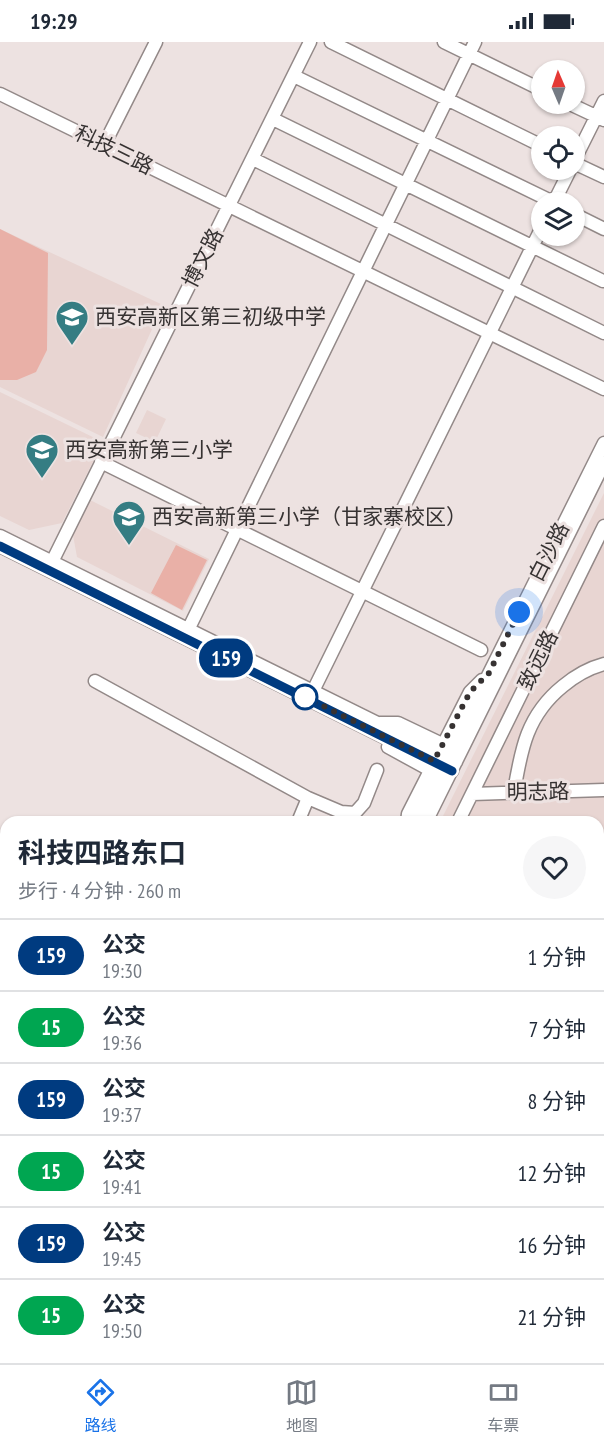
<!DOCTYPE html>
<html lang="zh">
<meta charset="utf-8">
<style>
:root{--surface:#fff;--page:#f6f6f7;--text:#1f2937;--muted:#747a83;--line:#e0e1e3;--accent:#1a73e8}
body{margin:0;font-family:"PT Sans Narrow","Noto Sans SC",sans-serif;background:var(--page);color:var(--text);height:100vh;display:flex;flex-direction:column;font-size:22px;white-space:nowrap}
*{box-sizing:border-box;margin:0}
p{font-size:20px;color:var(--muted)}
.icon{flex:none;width:33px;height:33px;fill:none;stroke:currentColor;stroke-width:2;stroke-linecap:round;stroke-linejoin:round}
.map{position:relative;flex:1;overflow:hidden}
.details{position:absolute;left:0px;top:774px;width:604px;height:548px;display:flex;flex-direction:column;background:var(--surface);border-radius:18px 18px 0 0;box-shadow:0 2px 4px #0004}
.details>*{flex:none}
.badge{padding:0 12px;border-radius:20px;font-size:21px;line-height:39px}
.needle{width:39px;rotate:358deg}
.fabs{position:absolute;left:531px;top:18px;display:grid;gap:12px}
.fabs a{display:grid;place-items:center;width:54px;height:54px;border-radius:50%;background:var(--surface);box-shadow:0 2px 4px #0004;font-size:30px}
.you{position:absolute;width:30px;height:30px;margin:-15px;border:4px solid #fff;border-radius:50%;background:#1a73e8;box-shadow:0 0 0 9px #1a73e833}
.map>.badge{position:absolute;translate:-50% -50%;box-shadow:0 0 0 3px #fff}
.round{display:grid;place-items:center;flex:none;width:63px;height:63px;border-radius:32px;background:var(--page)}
.summary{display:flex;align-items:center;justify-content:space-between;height:102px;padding:0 18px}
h1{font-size:28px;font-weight:700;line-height:45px}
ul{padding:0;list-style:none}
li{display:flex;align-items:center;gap:18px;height:72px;padding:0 18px;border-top:2px solid var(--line)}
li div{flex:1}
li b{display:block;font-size:22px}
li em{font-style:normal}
li .badge{min-width:66px;font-weight:700;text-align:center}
.status{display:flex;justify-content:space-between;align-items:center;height:42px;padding:0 30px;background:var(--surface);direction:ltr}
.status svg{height:16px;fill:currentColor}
.menu{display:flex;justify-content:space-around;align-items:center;height:84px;border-top:2px solid var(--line);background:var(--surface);font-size:16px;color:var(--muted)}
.menu a{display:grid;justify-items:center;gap:3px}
.menu .selected{color:var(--accent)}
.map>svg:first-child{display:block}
</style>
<div class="status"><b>19:29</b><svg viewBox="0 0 49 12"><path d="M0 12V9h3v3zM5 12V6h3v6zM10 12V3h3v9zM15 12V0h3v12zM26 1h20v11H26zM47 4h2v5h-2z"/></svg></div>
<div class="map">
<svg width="604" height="1321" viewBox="0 0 604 1321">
<rect width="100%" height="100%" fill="#ede2e1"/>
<path fill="#e8d5d2" d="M0,187L163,263L103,395L0,345Z
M0,350L103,400L62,481L29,488L0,474Z
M147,368L166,377L155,400L136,391Z
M604,451V1125H598V780H440Z
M90,458L209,517L183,569L77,515L73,493Z"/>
<path fill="#e9b0a7" d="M0,187L48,211L47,308L36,330L17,338H0Z
M176,503L207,518L182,568L151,551Z"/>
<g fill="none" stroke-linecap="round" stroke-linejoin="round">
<defs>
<path id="minor" d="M331,0L542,104
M444,0L542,48
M294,34L553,160
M0,52L604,347
M570,62L604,78
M273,77L603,239
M104,103L156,0
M253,117L604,291
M574,119L604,59
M574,121L604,135
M554,160L570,128
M574,172L604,187
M101,420L481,608
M0,494L456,720
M0,504L452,729
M48,528L310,0
M188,588L475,0
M95,639L308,756L341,770L355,771L364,761L377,728
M313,649L542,185
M380,681H398L442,702
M388,705L430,728
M514,750C521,707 527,673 563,644C575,634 589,626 604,622
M472,752L604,748
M298,780L308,756
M407,780L408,772L470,650L482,638
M415,780L604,401
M426,780L604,421
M458,780L604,484
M0,888H6
M598,1000H604
M598,1023L604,1022
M598,1067H604
M0,1146H6
M52,1316L53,1321
M61,1316L62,1321
M264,1316V1321
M391,1316V1321
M399,1316V1321"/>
<path id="major" d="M598,1134L604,1133
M598,1154H604
M0,1161L6,1160
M0,1180H6"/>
</defs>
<use href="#minor" stroke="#938988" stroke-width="15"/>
<use href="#major" stroke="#938988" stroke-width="20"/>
<use href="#minor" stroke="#fff" stroke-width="12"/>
<use href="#major" stroke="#fff" stroke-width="16"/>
</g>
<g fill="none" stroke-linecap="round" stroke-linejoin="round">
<defs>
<path id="line" d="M0,504L452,729"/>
</defs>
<use href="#line" stroke="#fff" stroke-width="14"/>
<use href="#line" stroke="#003b80" stroke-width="9"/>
<path stroke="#363232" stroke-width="6" stroke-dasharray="0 10.8" d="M305,655L434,719L470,650L489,631L519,570"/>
</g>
<defs>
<symbol id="school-pin" viewBox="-11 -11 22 30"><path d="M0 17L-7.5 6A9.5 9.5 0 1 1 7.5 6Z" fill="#357d83" stroke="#ede2e1"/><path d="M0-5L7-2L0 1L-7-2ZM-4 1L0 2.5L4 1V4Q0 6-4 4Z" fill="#fff"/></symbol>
</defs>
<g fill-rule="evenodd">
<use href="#school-pin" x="53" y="256" width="38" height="52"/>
<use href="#school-pin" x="23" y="389" width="38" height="52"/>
<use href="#school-pin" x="110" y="456" width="38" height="52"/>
</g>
<circle fill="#fff" stroke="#003b80" stroke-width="3" cx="305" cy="655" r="12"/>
<g text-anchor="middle" stroke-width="6" stroke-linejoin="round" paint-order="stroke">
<g font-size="21" fill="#363232" stroke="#ede2e1">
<text transform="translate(114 108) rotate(26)" y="7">科技三路</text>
<text transform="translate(203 216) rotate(-63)" y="7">博文路</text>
<text transform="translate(549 510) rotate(-63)" y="7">白沙路</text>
<text transform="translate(538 618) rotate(-64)" y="7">致远路</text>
<text transform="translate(538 750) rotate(-1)" y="7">明志路</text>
</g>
<g font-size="21" fill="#363232" stroke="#ede2e1" text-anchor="start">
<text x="95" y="282">西安高新区第三初级中学</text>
<text x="65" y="415">西安高新第三小学</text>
<text x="152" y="482">西安高新第三小学（甘家寨校区）</text>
</g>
</g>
</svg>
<div class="fabs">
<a><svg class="needle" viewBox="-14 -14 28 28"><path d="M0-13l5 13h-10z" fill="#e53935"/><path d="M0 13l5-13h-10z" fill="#747a83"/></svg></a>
<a><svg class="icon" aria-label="locate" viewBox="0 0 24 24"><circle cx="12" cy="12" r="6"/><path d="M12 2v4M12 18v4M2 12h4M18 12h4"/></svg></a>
<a><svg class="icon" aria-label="layers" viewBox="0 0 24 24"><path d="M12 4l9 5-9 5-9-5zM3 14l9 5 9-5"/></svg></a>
</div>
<div class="you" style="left:519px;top:570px"></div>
<b class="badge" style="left:226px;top:616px;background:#003b80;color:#fff">159</b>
<section class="details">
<div class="summary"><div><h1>科技四路东口</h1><p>步行 · 4 分钟 · 260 m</p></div><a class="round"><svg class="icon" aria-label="heart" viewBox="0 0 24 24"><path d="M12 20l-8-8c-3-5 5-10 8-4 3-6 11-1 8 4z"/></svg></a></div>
<ul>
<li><span class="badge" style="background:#003b80;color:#fff">159</span><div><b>公交</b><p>19:30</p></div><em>1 分钟</em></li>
<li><span class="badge" style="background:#00a651;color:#fff">15</span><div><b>公交</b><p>19:36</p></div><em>7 分钟</em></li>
<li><span class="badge" style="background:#003b80;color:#fff">159</span><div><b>公交</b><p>19:37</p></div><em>8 分钟</em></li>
<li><span class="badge" style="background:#00a651;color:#fff">15</span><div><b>公交</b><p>19:41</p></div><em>12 分钟</em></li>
<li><span class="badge" style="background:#003b80;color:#fff">159</span><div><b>公交</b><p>19:45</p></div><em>16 分钟</em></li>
<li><span class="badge" style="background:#00a651;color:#fff">15</span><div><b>公交</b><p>19:50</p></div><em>21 分钟</em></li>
</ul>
</section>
</div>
<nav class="menu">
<a class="selected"><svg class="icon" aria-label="directions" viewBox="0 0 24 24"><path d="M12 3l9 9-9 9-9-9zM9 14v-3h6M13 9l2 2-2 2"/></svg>路线</a>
<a><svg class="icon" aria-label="map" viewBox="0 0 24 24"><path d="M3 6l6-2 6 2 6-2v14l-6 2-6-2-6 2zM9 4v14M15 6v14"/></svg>地图</a>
<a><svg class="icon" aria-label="tickets" viewBox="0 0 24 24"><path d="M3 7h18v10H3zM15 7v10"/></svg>车票</a>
</nav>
